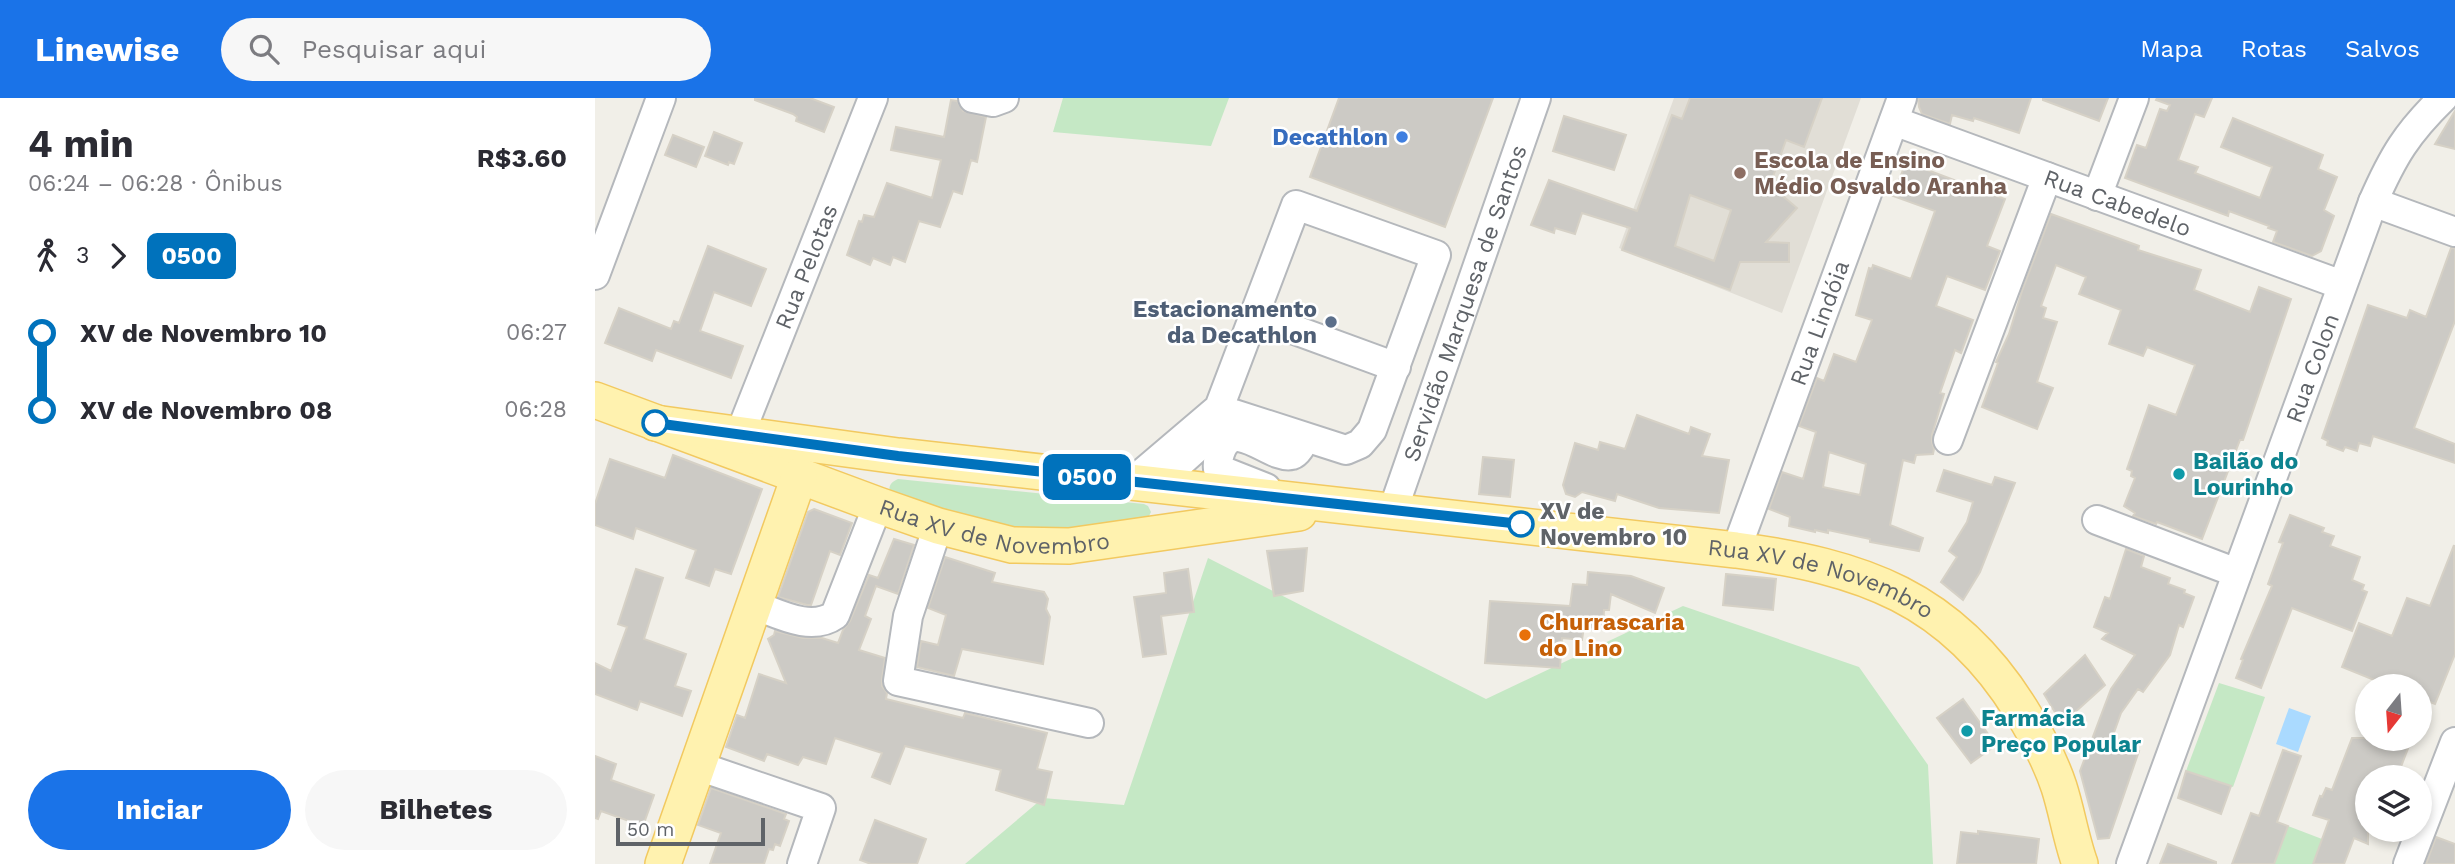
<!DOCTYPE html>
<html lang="pt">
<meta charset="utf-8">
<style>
:root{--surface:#fff;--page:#f7f7f7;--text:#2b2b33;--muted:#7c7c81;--accent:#1a73e8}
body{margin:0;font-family:"Work Sans",sans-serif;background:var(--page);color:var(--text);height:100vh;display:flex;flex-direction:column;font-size:26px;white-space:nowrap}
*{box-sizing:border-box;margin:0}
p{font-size:23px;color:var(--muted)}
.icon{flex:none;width:38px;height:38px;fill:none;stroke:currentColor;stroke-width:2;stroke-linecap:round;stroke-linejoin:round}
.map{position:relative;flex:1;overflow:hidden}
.details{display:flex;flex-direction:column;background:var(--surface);width:595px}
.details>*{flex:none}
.badge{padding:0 14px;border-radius:10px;font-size:24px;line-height:46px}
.needle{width:46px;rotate:197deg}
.tools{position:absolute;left:1760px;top:576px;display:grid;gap:14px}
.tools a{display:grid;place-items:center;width:77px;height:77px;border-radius:50%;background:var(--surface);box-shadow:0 4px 10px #0003;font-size:35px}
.scale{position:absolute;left:21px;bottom:18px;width:149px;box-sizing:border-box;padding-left:7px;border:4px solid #5f6368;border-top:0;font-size:19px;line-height:24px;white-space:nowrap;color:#5f6368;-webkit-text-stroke:5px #fff;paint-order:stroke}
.map>.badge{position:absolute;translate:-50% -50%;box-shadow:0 0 0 4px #fff}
.legs{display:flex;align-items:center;gap:10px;height:77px;padding:0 28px;font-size:23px}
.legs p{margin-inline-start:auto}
.summary{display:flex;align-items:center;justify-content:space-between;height:119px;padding:0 28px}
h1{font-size:38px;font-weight:700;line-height:52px}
.action{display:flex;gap:14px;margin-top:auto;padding:14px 28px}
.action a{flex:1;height:80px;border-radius:42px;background:var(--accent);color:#fff;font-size:28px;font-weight:700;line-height:80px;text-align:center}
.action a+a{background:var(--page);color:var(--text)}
ul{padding:0 28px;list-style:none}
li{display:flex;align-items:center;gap:24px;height:77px;font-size:26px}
li i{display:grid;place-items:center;width:10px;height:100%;margin:0 9px;background:currentColor}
li i::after{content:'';width:18px;height:18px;margin:-9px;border:5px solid;border-radius:50%;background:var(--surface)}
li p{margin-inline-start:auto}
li:first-child i{background:linear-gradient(#0000 50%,currentColor 0)}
li:last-child i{background:linear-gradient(currentColor 50%,#0000 0)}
header{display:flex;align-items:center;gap:42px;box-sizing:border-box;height:98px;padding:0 35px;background:var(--accent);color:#fff}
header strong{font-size:33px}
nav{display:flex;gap:38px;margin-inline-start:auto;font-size:24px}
.search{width:490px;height:63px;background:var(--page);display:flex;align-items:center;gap:18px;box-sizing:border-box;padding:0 24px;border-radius:38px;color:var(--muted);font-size:26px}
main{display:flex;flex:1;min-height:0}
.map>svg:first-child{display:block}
</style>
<header>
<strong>Linewise</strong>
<div class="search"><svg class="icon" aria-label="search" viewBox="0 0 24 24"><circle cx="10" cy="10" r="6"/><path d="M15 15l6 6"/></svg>Pesquisar aqui</div>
<nav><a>Mapa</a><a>Rotas</a><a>Salvos</a></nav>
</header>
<main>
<section class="details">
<div class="summary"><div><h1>4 min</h1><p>06:24 – 06:28 · Ônibus</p></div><b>R$3.60</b></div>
<div class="legs"><svg class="icon" aria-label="walk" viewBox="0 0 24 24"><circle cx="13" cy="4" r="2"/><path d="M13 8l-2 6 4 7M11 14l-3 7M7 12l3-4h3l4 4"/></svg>3<svg class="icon" aria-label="forward" viewBox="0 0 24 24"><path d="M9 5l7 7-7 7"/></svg><b class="badge" style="background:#0072bc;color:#fff">0500</b></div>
<ul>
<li><i style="color:#0072bc"></i><b>XV de Novembro 10</b><p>06:27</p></li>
<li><i style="color:#0072bc"></i><b>XV de Novembro 08</b><p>06:28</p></li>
</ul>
<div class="action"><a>Iniciar</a><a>Bilhetes</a></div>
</section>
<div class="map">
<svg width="1860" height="766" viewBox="0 0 1860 766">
<rect width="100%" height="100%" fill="#f1efe8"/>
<path fill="#e1ded6" d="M1079,0H1266L1187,215L1024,150Z"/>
<path fill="#c5e8c5" d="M468,0H634L616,48L458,34Z
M303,381L549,406L553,408L556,414L553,420L431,441L295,396C293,388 296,384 303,381Z
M613,460L891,601L1088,508L1264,569L1333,667L1338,766H370L448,700L529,707Z
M1624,585L1670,599L1638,689L1591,673Z
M1693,728L1727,741L1718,766H1679Z"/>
<path fill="#aadaff" d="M1694,610L1716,618L1703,654L1681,646Z"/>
<path fill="#cccac5" stroke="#d6d1c6" stroke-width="2" fill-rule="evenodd" d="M160,0H215L239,9L229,34L201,23L202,19L198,16L160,2Z
M744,0H898L850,129L715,79Z
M1095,0H1227L1209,49L1191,42L1175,87L1202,110L1171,144L1194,145V164H1145L1135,192L1027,152L1035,130L987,115L980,136L960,130L959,135L936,127L954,82L1042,113L1077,17L1087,21ZM1095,97L1136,112L1119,163L1080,148Z
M1323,0H1436L1424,35L1379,20L1378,23L1357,17L1355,26L1327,16L1324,9Z
M1448,0H1513L1504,23L1448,2Z
M1562,0H1617L1609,19L1600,16L1583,62L1603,69L1600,75L1665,100L1677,69L1626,49L1638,20L1728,57L1723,71L1742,79L1729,112L1739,118L1726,153L1717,158L1678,144L1682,133L1673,130L1674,128L1634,113L1633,118L1530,80L1542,47L1551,50L1565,11L1572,13L1575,7L1561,2Z
M356,2L362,3L368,13L391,19L382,64L376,62L367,96L358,93L345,129L324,123L310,164L298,159L295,167L278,160L275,167L252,157L264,123L267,124L269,117L279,119L292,85L337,100L346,62L296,52L301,29L349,39Z
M1860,13V51L1840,46Z
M969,18L1031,37L1019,72L958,53Z
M119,34L147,45L139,66L134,64L133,67L110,58Z
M78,37L109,49L101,69L70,57Z
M1311,64L1410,101L1392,148L1405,153L1390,192L1352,178L1341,208L1378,222L1366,255L1360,252L1345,295L1349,296L1337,337V344L1339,351L1338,356L1321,357L1319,365L1308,362L1295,427L1328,440L1324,453L1275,444V441L1233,432V435L1220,432V434L1194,428L1195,419L1174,411L1187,374L1208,381L1221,334L1204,328L1222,280L1229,283L1239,256L1261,264L1277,222L1261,217L1274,170L1277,171L1278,167L1316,181L1340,113L1298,98ZM1234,354L1271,366L1265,397L1228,389Z
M1456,116L1544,148L1543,152L1606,172L1599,192L1655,214L1664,189L1696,201L1648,342H1645L1607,441L1562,424L1561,426L1538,418L1540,415L1529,408L1540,380L1536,378L1537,373L1532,371L1554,307L1581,317L1600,267L1552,249L1548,258L1514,246L1526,212L1484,196L1491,179L1461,167L1446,208L1451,210L1448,220L1462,224L1442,284L1458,290L1442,331L1387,309L1403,265L1401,264L1414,236L1427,193Z
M113,148L171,171L156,208L119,194L105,233L148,248L136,280L61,252L57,263L10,245L24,210L76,231L79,223L84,225Z
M1856,150H1860V223L1819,330L1860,346V365L1778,338L1775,348L1764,345L1762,353L1750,349L1748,353L1732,347L1733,343L1727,340L1773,207L1812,220L1815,212L1831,219Z
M1042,317L1094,336L1096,329L1115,336L1107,358L1134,362L1124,415L1064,410L1022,396L1020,403L987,394L980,399L971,396L968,387L980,345L1003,352L1005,344L1030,351Z
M78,357L167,391L136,476L120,471L114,488L91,480L101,452L41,430L38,441L0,427V406L15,361L70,380Z
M888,359L919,362L915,399L884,396Z
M1349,372L1397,387L1400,379L1420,385L1385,474L1368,502L1346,484L1362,459L1354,453L1372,424L1378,404L1342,393Z
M219,411L257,425L245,457L235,453L216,507H212L183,499L213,414Z
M1695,417L1729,430L1727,434L1739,438L1735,448L1765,459L1757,482L1769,487L1767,492L1772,494L1757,533L1697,510L1666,590L1641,580L1648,562L1646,561L1677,488L1673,486L1688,445L1684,444Z
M299,441L319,447L303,496L281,488L270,518L276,521L264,552L290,560L287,581V588L292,595L291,601L368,620L370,615L452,635L442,671L457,674L449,707L401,692L406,672L310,648L295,686L277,679L287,655L240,640L231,666L208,659L203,667L172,656L169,663L131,649L142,617L150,620L164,576L191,585L173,541L179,537L180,533L208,540H227L243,545L248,532L255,523L274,477L283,480Z
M1859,447L1860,556L1840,606L1825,600V588H1794L1747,569L1764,525L1797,538L1812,500L1835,508Z
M712,450L708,493L679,498L672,453Z
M1531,451L1549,458L1546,469L1575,480L1573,486L1590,492L1589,495L1599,499L1588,529L1584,527L1575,557L1548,594L1543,591L1526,615L1516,643L1544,653L1514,740L1503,741L1485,673L1516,591L1540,557L1507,541L1513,535L1499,529L1510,499L1515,501Z
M350,459L400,475L397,484L449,494L453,501L451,511L455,519L448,566L367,551L359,578L322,569L326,543L343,547L351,517L333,510Z
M41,471L68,480L49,541L91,556L80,588L96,593L87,618L45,603L42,612L0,596V565L16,573L32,529L23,526Z
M593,471L599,514L566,518L571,556L548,559L539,499L571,495L569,475Z
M993,474L1036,478L1069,490L1060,515L1016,496L1014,512H1009L1008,530L989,529L987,542L967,540L965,570L890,565L895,503L975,508L978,486L992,487Z
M1131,476L1181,481L1178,512L1128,507Z
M1490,557L1510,587L1467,626L1449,596Z
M1368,601L1401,647L1376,665L1342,620Z
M1757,640H1817L1802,679H1773V746L1759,740L1749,766H1718L1734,722L1718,717L1725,698L1727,699L1731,690L1737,692Z
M1688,652L1706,658L1682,724L1693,728L1679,766H1637L1656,715L1664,718Z
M0,658L21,666L16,682L59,697L48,728L6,713L3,721L0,720Z
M1591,673L1636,688L1626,716L1583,700Z
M116,690L191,716L189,721L194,723L185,748L180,746L178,752L174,751L169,766H115L126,735L103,727Z
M280,722L331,741L322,766H276L265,762Z
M1383,733L1444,741L1441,766H1362L1366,734L1383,736Z
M1841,739L1860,746V766H1831Z
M1573,746L1621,764V766H1565Z"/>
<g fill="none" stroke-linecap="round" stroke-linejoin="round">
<defs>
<g id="minor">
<path d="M378,0L398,4L409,0"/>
<path id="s1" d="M1299,23L1747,187"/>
<path d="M1502,98L1539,0"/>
<path d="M1778,104L1860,134"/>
<path d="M0,177L66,0"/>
<path d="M659,217L801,269"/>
<path id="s2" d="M145,336L278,0"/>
<path d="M1353,342L1452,79"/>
<path d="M537,384L624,310L701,107L841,157L777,332L765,346L751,352L639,316L579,370L571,388"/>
<path d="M671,390L623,371C622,364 624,357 627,350C642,320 676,362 697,357C703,355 707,346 710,340"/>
<path id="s3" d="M798,412L941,0"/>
<path d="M1502,422L1642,475"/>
<path d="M343,428L313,518L303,583L494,625"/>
<path id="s4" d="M1141,452L1307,0"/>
<path d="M159,507C184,516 216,534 240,517L283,407"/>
<path d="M103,668L226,710L207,766"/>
<path id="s5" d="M1536,766L1778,104C1798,58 1812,35 1848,0"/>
<path d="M1813,766L1860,644"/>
</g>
<g id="major">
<path id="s6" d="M0,302L283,407L343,428L417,447L474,448L704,415"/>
<path id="s7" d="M60,325L303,358L1141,452C1267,469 1356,499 1426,612C1441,636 1455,662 1464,689C1472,714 1476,741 1485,766"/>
<path d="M68,766L204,379"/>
</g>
</defs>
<use href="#minor" stroke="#b5b8bc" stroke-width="32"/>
<use href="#major" stroke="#f2c960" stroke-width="38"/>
<use href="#minor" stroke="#fff" stroke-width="28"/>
<use href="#major" stroke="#fff2af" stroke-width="35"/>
</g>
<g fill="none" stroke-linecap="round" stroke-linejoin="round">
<defs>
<path id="line-1" d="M60,325L303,358L926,426"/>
</defs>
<use href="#line-1" stroke="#fff" stroke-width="16"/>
<use href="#line-1" stroke="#0072bc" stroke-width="10"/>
</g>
<circle fill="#3f7fe0" stroke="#fff" stroke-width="2.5" cx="807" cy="39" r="7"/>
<circle fill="#8d6e63" stroke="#fff" stroke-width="2.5" cx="1145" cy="75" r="7"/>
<circle fill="#5c6f8a" stroke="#fff" stroke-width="2.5" cx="736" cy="224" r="7"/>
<g fill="#fff" stroke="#0072bc" stroke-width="3.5">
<circle cx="60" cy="325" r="12"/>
<circle cx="926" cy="426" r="12"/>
</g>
<g fill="#0f9aa8" stroke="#fff" stroke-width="2.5">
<circle cx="1584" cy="376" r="7"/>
<circle cx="1372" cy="633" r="7"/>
</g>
<circle fill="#e8710a" stroke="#fff" stroke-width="2.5" cx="930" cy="537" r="7"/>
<g text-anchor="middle" stroke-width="5" stroke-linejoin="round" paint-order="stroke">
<g font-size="23" font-weight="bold" fill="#366cbe" stroke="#fff" text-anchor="end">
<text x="793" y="47">Decathlon</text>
</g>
<g font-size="23" font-weight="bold" fill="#785e54" stroke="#fff" text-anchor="start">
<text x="1159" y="70">Escola de Ensino<tspan x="1159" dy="26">Médio Osvaldo Aranha</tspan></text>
</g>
<g font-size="23" fill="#5f6368" stroke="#fff">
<text dy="8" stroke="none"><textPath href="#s1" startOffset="238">Rua Cabedelo</textPath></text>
<text dy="8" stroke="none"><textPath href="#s2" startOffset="180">Rua Pelotas</textPath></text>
<text dy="8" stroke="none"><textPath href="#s3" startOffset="219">Servidão Marquesa de Santos</textPath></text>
<text dy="8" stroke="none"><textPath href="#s4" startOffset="242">Rua Lindóia</textPath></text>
<text dy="8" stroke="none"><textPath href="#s5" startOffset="528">Rua Colon</textPath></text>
<text dy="8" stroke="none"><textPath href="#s6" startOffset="422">Rua XV de Novembro</textPath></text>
<text dy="8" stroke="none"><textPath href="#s7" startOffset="1178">Rua XV de Novembro</textPath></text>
</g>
<g font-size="23" font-weight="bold" fill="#4e5e75" stroke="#fff" text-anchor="end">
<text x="722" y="219">Estacionamento<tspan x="722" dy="26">da Decathlon</tspan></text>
</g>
<g font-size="23" font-weight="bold" fill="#0d838f" stroke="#fff" text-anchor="start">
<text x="1598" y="371">Bailão do<tspan x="1598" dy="26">Lourinho</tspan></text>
<text x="1386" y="628">Farmácia<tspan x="1386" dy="26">Preço Popular</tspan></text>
</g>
<g font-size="23" font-weight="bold" fill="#5f6368" stroke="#fff" text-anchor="start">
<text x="945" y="421">XV de<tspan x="945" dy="26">Novembro 10</tspan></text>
</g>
<g font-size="23" font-weight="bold" fill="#c56008" stroke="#fff" text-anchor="start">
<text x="944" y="532">Churrascaria<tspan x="944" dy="26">do Lino</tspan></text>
</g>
</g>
</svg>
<div class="tools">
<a><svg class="needle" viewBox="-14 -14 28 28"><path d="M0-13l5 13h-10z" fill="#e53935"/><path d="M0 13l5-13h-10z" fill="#7c7c81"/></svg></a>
<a><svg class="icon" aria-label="layers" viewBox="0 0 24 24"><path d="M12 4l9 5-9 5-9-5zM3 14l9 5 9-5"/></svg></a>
</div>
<div class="scale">50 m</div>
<b class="badge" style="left:492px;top:379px;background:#0072bc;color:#fff">0500</b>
</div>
</main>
